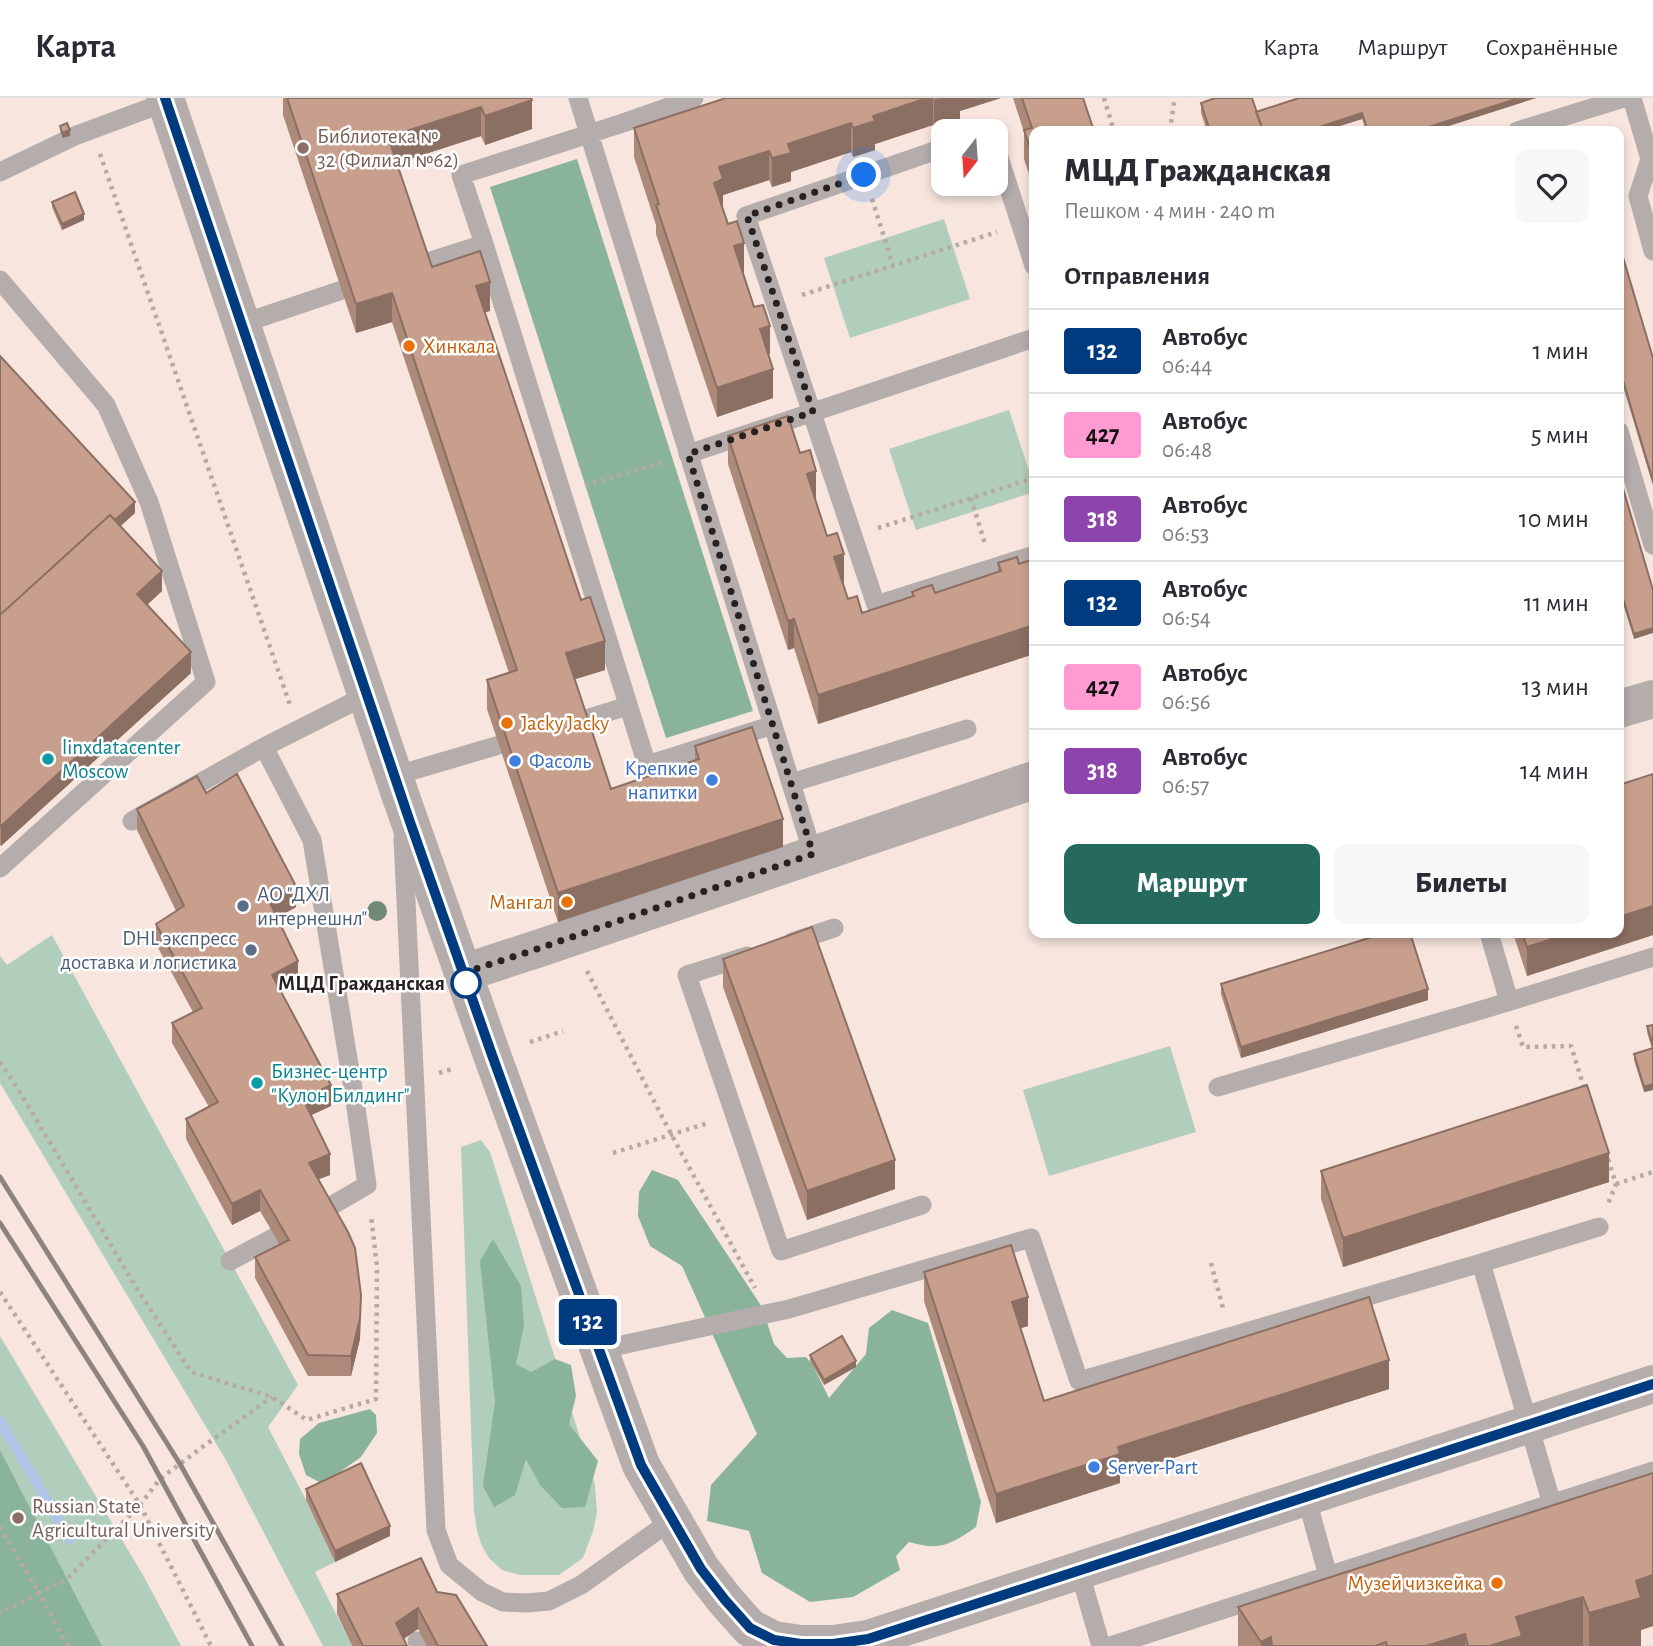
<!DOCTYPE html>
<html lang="ru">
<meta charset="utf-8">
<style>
:root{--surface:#fff;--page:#f7f7f7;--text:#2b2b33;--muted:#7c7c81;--line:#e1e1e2;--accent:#256a5c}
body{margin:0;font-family:"Alegreya Sans",sans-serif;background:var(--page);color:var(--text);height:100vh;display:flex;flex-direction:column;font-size:26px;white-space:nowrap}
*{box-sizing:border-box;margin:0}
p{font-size:23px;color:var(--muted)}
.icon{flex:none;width:38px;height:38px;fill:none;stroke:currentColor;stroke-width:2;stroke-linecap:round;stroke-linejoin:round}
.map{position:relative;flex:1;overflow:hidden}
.panel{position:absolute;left:1029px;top:28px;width:595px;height:812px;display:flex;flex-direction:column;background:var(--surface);border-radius:14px;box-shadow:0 4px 10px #0003}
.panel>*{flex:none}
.badge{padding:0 14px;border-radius:5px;font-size:24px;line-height:46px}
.needle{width:46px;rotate:197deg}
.buttons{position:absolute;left:931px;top:21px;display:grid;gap:14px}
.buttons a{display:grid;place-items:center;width:77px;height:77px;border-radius:14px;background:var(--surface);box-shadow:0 4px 10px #0003;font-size:35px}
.you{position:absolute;width:35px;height:35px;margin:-18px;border:5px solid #fff;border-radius:50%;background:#1a73e8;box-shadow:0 0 0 10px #1a73e833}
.map>.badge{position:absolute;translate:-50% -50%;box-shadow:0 0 0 4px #fff}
h2{padding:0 35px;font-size:26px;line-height:63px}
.round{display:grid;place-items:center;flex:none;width:74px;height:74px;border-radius:14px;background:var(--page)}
.overview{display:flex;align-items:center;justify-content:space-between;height:119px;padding:0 35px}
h1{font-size:33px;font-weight:800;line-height:52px}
.button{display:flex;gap:14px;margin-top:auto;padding:14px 35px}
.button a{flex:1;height:80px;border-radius:14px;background:var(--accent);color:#fff;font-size:28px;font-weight:800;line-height:80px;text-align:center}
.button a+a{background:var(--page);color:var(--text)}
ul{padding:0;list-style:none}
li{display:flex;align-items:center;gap:21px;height:84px;padding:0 35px;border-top:2px solid var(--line)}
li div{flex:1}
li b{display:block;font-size:26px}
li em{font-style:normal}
li .badge{min-width:77px;font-weight:700;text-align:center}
header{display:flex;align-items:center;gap:42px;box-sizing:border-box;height:98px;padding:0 35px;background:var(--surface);border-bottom:2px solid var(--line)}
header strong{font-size:33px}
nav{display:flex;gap:38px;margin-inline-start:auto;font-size:24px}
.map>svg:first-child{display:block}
</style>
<header>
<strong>Карта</strong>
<nav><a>Карта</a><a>Маршрут</a><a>Сохранённые</a></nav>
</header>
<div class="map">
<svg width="1653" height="1548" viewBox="0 0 1653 1548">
<rect width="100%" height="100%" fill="#f7e5de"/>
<path fill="#b1cdbc" d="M944,121L970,201L850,240L824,160Z
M1009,312L1034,388V394L916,432L889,351Z
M52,837L298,1287L268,1329L306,1402L335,1464L315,1474L352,1548H323L226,1362L0,985V858L7,867Z
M1170,948L1196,1034L1049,1078L1023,992Z
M481,1042L490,1054L595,1387L597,1415L593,1433L583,1460L559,1477H520L502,1472L489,1460L482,1448L477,1433L474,1412L461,1049Z
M0,1238L143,1477L181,1548H0Z"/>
<path fill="#8ab39b" d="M577,61L753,613L666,640L490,89Z
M652,1072L678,1082L762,1209L774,1246L787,1260L806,1259L812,1266L829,1300L866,1256L869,1230L892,1212L928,1225L981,1404L976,1429C950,1447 940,1453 909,1444L896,1458L900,1472L853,1499L810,1504L762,1475L749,1433L707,1423L711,1387L757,1336L682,1168L650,1148L638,1118L639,1094Z
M493,1141L521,1188L524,1227L516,1266L531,1274L555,1261L571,1267L576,1298L569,1326L598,1363L585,1409L562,1410L540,1387L526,1361L515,1397L494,1409L483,1388L495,1304L480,1163Z
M370,1311L376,1317L377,1335L361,1359L323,1386L306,1377L299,1356L300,1341L319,1325Z
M0,1352L4,1360L102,1548H0Z"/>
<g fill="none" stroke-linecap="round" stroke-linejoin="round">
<path stroke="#afc5e8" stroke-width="10" d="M0,1323L70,1441"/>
<path stroke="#b7a9a3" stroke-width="4.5" stroke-dasharray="3.5 5" stroke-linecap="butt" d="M1104,0L1114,33
M1170,33L1174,4L1173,0
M100,56L290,607
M872,101L893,167
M802,197L997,134
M585,387L664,364
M971,400L985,446
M878,430L1034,380
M587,873L671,1036L755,1190
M1516,928L1523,949L1571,948L1585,993
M530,944L563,933
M0,964L18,991L136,1189L191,1274L272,1299L307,1322L376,1301L377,1169L371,1117
M439,975L452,971
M613,1055L708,1025
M1608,1061L1616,1086L1608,1106
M1616,1086L1653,1074
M1211,1165L1224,1214
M0,1194L140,1407L211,1548
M0,1429L39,1495L0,1515
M68,1548L39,1495L67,1481L140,1407L160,1381L201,1350L272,1299"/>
<path stroke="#b5adab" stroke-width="19" d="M578,0L813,756
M694,0L623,25L461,77L484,146L647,667L773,627
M1632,0L1650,61L1638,98L1653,153
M1517,33L1624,0
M943,50L746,118L876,507L1034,457
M996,50L1034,168
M0,74L77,37L166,4
M421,166L484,146
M0,182L106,307L149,404L206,584L0,770
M241,226L342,192
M1619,333L1653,447
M688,356L1034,240
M579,623L628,608
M264,649L312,742L355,1003L367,1087L324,1112
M394,678L499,647
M791,685L967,631
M132,723L264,649L367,597
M403,740L436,1432L449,1467L482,1494L503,1504L527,1505L549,1503L581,1487L672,1422
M1489,835L1509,903
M792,844L834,830
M747,858L687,877L781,1153L922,1107
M1218,989L1488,910L1653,859
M230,1163L275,1139
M1481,1165L1599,1129
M598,1252L789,1211L1031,1140L1079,1283L1481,1165L1552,1406
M1306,1398L1328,1478
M1079,1472L1101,1548
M417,1543L419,1548
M1110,1548L1653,1373"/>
<path stroke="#b5adab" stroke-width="38" d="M165,0L401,699L492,957L641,1367L701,1471L725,1502L750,1530L774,1542L801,1546H833L868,1541L1653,1286
M1619,611L1653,601
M463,875L540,850L1034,682"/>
<path stroke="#8f837f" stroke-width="5" d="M0,1079L180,1366L282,1548
M0,1125L143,1348L252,1548"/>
</g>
<circle fill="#718878" cx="377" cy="813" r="10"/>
<path fill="#ac8979" d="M283,0H531L532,31L485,47L481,38L397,65L432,169L490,213L485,214L605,572L575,581L611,691L695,663V648L783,749L558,824L487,611V582L509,575L392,224L356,235L283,17Z
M726,0H1001L960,13V22L934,31L933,27L875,46V52L853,59L851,54L791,74V83L772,89L769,82L723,97V111L770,256L768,257L773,300L717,319L656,136V127L634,59V30Z
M1013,0H1083L1034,33L1030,79L1024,61V34Z
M1299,0H1536L1433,33H1366L1362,21L1324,33H1207L1201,15V5L1256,14Z
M52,104L84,122L62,132L52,109Z
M1619,146L1653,260V388L1619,275Z
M0,258L135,415L120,428L162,493L147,507L191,575L1,748L0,747Z
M728,338L816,402L827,438L844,485H843L848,501L862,515L912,499V494L935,495L998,474V465L1019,466L1034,461V556L818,626L794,550L788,552L728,366Z
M1619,377L1653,492L1634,541L1619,493Z
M1653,676V837L1527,878L1513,835H1619V687Z
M206,695L296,809L277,820L298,884L281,893L331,1008L311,1017L330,1077L319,1081L361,1217L360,1241L351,1278H308L255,1180V1159L280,1147L260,1113L232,1127L186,1041V1021L209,1009L172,945V925L193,914L156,846V826L176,813L137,732V711Z
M723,861L895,1091L807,1122L723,889Z
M1221,886L1428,902L1241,960L1221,896Z
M1653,927V992L1644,994L1634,962V956L1652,951L1647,934V928Z
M1321,1073L1609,1084L1343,1169L1321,1101Z
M924,1174L1028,1228L1021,1230L1044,1303L1389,1291L1120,1377V1385L996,1425L924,1203Z
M810,1257L856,1269L824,1287L810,1263Z
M1653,1375V1528L1641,1532V1548H1238V1509Z
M306,1391L390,1438L335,1464L306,1402Z
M437,1494L487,1548H427L418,1531L404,1541L407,1548H352L337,1516V1496Z"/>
<path fill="#8c6f63" d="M927,0H933V27L875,46V52L853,59V30L873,18Z
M939,0H1001L960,13V22L934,31V2Z
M1519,0H1536L1433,33H1416Z
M532,2V31L485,47V18Z
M481,9V38L388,68V39Z
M1362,15V21L1324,33H1307Z
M851,25V54L791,74V83L772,89V60L788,46Z
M70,32V38L62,40V35Z
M1034,48V77L1030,79V50Z
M769,53V82L723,97V110L714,114V85L719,69Z
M84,116V122L62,132V126Z
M744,145V174L734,177V148Z
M490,184V213L476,217V188Z
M392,195V224L356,235V206Z
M770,228V256L760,259V231Z
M773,271V300L717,319V290Z
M816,373V402L807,405V376Z
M135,404V415L0,538V527Z
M844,456V485L834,488V459Z
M162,473V493L137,516V496Z
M794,521V550L788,552V523Z
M1034,527V556L818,626V597Z
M1653,530V535L1634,541V536Z
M605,543V572L566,584V555Z
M191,554V575L1,748V728Z
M783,721V749L558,824V795Z
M296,788V809L269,824V803Z
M1653,808V837L1527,878V849L1571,835H1619V819Z
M298,863V884L272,897V877Z
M1428,891V902L1241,960V949Z
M1653,986V992L1644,994V989Z
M331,987V1008L303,1021V1001Z
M1609,1055V1084L1343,1169V1140Z
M330,1056V1077L309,1085V1065Z
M895,1062V1091L807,1122V1093Z
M260,1092V1113L232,1127V1106Z
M361,1197L360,1241L351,1278V1258Z
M1028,1199V1228L1012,1233V1204Z
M1389,1262V1291L1120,1377V1385L996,1425V1396L1118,1349Z
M856,1263V1269L824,1287V1282Z
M390,1428V1438L335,1464V1453Z
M1653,1477V1528L1641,1532V1548H1589V1515L1636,1483Z
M1583,1499V1548H1489L1516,1519Z
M418,1510V1531L396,1546V1525Z
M1465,1536V1548H1426Z
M1271,1539V1548H1261V1544Z"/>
<path fill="#c89f8d" stroke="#8c6f63" stroke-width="2" d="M287,0H531L532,2L485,18L481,9L388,39L432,169L480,153L490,184L476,188L581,502L590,499L605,543L566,555L611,691L699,661L695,648L752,629L783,721L558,795L487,582L517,572L392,195L356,206Z
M726,0H927L873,18L875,23L853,30L851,25L788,46L791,55L772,60L769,53L719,69L723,81L714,85L728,126L737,123L744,145L734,148L754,209L763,207L770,228L760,231L773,271L717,290L656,107L659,106L634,30Z
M1022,0H1083L1094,33H1034V48L1030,50L1024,32L1032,30Z
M1215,0H1252L1263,33H1210L1201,5Z
M1299,0H1519L1416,33H1368L1362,15L1307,33H1263L1256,14Z
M67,25L70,32L62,35L60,28Z
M75,94L84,116L62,126L52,104Z
M1619,146L1653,260V383L1619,269Z
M0,258L135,404L115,422L110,417L0,517Z
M788,318L800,355L810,352L816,373L807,376L827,438L837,435L844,456L834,459L848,501L857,498L862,515L914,498L912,494L922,490L932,487L935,495L1001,473L998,465L1017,459L1019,466L1034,461V527L818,597L794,521L788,523L728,338Z
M1619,377L1653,492V530L1634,536L1619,488Z
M110,417L162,473L137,496L191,554L1,728L0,726V517Z
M237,676L296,788L269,803L298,863L272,877L331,987L303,1001L330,1056L309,1065L348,1134L355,1150L361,1197L360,1220L351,1258L308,1257L255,1159L289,1142L260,1092L232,1106L186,1021L218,1004L172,925L202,910L156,826L184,808L137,711L197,678L206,695Z
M1653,676V808L1619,819V687Z
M812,829L895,1062L807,1093L723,861Z
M1385,835H1410L1428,891L1241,949L1221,886Z
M1522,835H1571L1527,849Z
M1653,927V948L1647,928Z
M1653,950V986L1644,989L1634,956Z
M1587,987L1609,1055L1343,1140L1321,1073Z
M1011,1147L1028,1199L1012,1204L1044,1303L1369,1199L1389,1262L1118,1349L1120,1356L996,1396L924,1174Z
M842,1238L856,1263L824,1282L810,1257Z
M361,1365L390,1428L335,1453L306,1391Z
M1653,1375V1477L1636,1483L1641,1500L1589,1515L1583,1499L1516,1519L1522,1538L1489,1548H1468L1465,1536L1426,1548H1387L1386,1544L1375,1548H1272L1271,1539L1261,1544L1238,1509Z
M421,1460L437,1494L456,1497L487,1548H438L418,1510L396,1525L407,1548H363L337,1496Z"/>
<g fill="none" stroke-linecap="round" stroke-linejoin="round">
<defs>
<path id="line" d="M165,0L410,724L492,957L641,1367L701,1471L725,1502L750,1530L774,1542L801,1546H833L868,1541L1653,1286"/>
</defs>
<use href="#line" stroke="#fff" stroke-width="16"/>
<use href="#line" stroke="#003b80" stroke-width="10"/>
<path stroke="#27211f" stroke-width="7" stroke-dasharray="0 12.6" d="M466,885L463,875L540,850L813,756L688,356L813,314L747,118L864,77"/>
</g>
<g fill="#8d6e63" stroke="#fff" stroke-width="2.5">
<circle cx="303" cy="50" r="7"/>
<circle cx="18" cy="1420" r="7"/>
</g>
<g fill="#e8710a" stroke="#fff" stroke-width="2.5">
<circle cx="409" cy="248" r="7"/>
<circle cx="507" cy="625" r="7"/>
<circle cx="567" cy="804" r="7"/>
<circle cx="1497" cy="1485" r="7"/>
</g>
<g fill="#0f9aa8" stroke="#fff" stroke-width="2.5">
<circle cx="48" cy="661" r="7"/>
<circle cx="257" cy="985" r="7"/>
</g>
<g fill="#3f7fe0" stroke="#fff" stroke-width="2.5">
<circle cx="515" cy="663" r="7"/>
<circle cx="712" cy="682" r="7"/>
<circle cx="1094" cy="1369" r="7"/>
</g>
<g fill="#5c6f8a" stroke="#fff" stroke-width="2.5">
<circle cx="243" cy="808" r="7"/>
<circle cx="251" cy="852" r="7"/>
</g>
<circle fill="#fff" stroke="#003b80" stroke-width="3.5" cx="466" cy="885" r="14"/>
<g text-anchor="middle" stroke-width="5" stroke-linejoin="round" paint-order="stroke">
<g font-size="21" fill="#785e54" stroke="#fff" text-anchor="start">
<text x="317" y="45">Библиотека №<tspan x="317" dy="24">32 (Филиал №62)</tspan></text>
<text x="32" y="1415">Russian State<tspan x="32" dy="24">Agricultural University</tspan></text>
</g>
<g font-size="21" fill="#c56008" stroke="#fff" text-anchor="start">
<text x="423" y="255">Хинкала</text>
<text x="521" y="632">Jacky Jacky</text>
<text x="553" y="811" text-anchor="end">Мангал</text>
<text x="1483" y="1492" text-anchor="end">Музей чизкейка</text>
</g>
<g font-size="21" fill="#0d838f" stroke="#fff" text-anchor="start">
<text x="62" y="656">linxdatacenter<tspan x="62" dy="24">Moscow</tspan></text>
<text x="271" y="980">Бизнес-центр<tspan x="271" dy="24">"Кулон Билдинг"</tspan></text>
</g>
<g font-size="21" fill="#366cbe" stroke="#fff" text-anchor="start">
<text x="529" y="670">Фасоль</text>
<text x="698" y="677" text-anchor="end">Крепкие<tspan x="698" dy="24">напитки</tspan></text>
<text x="1108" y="1376">Server-Part</text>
</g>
<g font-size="21" fill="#4e5e75" stroke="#fff" text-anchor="start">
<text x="257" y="803">АО "ДХЛ<tspan x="257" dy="24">интернешнл"</tspan></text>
<text x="237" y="847" text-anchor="end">DHL экспресс<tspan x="237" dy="24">доставка и логистика</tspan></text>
</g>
<g font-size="21" font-weight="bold" fill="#27211f" stroke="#fff" text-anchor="end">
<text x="445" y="892">МЦД Гражданская</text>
</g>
</g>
</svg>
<div class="buttons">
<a><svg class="needle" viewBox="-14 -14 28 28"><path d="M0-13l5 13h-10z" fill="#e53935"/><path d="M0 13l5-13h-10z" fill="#7c7c81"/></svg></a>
</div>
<div class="you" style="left:864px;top:77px"></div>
<b class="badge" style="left:588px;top:1224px;background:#003b80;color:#fff">132</b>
<section class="panel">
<div class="overview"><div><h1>МЦД Гражданская</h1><p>Пешком · 4 мин · 240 m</p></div><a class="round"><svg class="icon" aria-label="heart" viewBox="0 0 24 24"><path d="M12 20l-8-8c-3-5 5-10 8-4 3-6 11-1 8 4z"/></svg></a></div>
<h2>Отправления</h2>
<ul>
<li><span class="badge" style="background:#003b80;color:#fff">132</span><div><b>Автобус</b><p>06:44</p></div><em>1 мин</em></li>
<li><span class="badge" style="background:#ff9ad2;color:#111">427</span><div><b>Автобус</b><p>06:48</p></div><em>5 мин</em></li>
<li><span class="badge" style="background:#8e44ad;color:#fff">318</span><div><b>Автобус</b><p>06:53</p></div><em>10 мин</em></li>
<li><span class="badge" style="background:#003b80;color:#fff">132</span><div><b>Автобус</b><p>06:54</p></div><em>11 мин</em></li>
<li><span class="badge" style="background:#ff9ad2;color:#111">427</span><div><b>Автобус</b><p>06:56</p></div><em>13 мин</em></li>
<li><span class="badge" style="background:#8e44ad;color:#fff">318</span><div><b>Автобус</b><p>06:57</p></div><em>14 мин</em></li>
</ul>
<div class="button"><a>Маршрут</a><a>Билеты</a></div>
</section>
</div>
